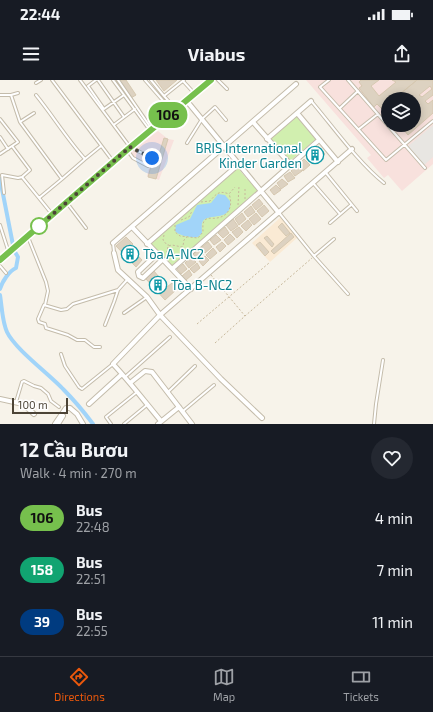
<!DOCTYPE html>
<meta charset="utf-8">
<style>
:root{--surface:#171b24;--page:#242831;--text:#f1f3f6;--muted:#9ea1a6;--line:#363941;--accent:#ea580c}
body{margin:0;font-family:"Exo 2",sans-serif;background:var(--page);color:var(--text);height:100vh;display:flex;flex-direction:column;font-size:15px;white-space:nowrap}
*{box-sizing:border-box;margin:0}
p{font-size:13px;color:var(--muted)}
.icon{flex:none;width:22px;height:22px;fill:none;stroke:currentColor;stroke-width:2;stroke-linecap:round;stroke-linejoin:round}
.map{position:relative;height:344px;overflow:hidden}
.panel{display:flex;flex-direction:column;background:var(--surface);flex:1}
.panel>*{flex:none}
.badge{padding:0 8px;border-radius:13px;font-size:14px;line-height:26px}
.controls{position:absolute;left:381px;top:12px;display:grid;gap:8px}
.controls a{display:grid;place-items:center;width:40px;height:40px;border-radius:50%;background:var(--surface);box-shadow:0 2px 10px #0003;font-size:20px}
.scale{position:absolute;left:12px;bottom:10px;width:56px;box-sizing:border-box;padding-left:4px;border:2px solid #4c4437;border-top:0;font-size:11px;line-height:14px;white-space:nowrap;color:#4c4437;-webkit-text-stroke:3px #fff;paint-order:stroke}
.you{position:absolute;width:20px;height:20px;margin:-10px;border:3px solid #fff;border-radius:50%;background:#1a73e8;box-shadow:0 0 0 6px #1a73e833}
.map>.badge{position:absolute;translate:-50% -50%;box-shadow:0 0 0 2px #fff}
.round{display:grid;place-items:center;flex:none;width:42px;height:42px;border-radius:21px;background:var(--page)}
.summary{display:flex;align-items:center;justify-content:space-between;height:68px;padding:0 20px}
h1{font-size:19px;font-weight:700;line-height:30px}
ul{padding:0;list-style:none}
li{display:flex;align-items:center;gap:12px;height:52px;padding:0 20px}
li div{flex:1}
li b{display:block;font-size:15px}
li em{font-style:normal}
li .badge{min-width:44px;font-weight:700;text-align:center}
.status{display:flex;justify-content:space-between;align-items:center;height:28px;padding:0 20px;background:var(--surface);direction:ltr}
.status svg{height:11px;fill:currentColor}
header{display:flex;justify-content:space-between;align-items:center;height:52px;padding:0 20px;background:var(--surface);font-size:18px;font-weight:700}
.dock{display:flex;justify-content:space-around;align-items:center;height:56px;border-top:1px solid var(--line);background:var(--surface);font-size:11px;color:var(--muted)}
.dock a{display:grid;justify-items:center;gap:2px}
.dock .selected{color:var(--accent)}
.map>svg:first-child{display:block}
</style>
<div class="status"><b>22:44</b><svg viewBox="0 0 49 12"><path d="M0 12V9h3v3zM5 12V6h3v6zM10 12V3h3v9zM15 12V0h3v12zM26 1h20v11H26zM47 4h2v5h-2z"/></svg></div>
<header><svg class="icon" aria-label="menu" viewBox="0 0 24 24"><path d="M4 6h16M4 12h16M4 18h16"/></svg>Viabus<svg class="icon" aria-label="share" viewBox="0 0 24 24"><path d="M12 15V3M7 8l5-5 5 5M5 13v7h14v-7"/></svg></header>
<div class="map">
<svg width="433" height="344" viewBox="0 0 433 344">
<rect width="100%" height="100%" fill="#f7f3ea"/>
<path fill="#faead4" d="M281,137L298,157L270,182L252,163Z"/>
<path fill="#f8e1dd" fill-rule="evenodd" d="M306,0H433V84L402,111L388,95L384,98L367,78L371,75ZM388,19H414V45H388Z
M158,51L168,59L174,60L159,100L147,96L149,87L134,77L130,72Z"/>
<path fill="#d1efaf" d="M296,36L316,59L290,81L270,58Z
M238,88L247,99L249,98L252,101L251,102L258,110L172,187L150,164Z"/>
<path fill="#e8e6e2" d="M433,45V77L423,86L407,67Z"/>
<path fill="#a1d4f9" d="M218,114L225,115L230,121C233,142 208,133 203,141C201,144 202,149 202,153L198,157C192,158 179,156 175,151L176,145L190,139L197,125L211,123Z"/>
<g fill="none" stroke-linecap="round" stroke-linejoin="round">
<path stroke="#a1d4f9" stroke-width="4" d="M0,99L13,165
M0,209C2,202 9,191 16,188L18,177L15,172
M0,215C2,227 2,241 7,252C15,269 49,294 63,309C74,320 84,332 93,344"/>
</g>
<path fill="#ddd2c1" stroke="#d6c8b0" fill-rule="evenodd" d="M119,0H126L136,15L131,18Z
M156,0H177L164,11Z
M361,0H379L371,6L379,16L396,2L392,0H417L394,19H388V24L382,29L377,24L374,27L359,8L362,6L359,2Z
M417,0H433V15L425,21L428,24L433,20V33L408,55L400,45H414V19H394ZM430,6L432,9L422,17L419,15Z
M164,58L168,59L156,99L148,97L151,86L145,84L146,78L157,81Z
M318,66L325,74L313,84L306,77Z
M304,79L310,85L303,91L298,85Z
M296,86L302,91L295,96L291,91Z
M290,92L295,98L288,102L284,96Z
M282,99L288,104L281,109L277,103Z
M276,105L281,110L274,115L270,110Z
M259,119L263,124L256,130L252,125Z
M264,125L269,131L262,137L257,131Z
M251,126L255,132L248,137L244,132Z
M242,133L246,139L239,145L235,139Z
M256,133L261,139L254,145L249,139Z
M233,139L238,146L231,151L226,145Z
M248,140L252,145L246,151L241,146Z
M282,143L290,153L286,156L278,147Z
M225,147L229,153L223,158L218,153Z
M239,147L243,152L237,158L232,152Z
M291,153L294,157L274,174L271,171Z
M230,154L235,159L228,165L224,160Z
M216,155L221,160L214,165L210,160Z
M267,156L274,164L272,167L264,158Z
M126,157L133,164L130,167L142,180L136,187L116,166Z
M208,162L212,167L205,173L201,168Z
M222,162L226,166L220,172L216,167Z
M260,162L269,172L265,176L256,165Z
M213,168L217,173L210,179L206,175Z
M199,169L204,174L198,180L193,174Z
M205,176L209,180L203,186L199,181Z
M191,177L196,182L189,188L185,183Z
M197,183L200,188L194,193L190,189Z
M183,184L187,189L181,194L177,189Z
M189,190L192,195L186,200L182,196Z
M154,191L167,207L172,203L177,209L165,220L146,199Z"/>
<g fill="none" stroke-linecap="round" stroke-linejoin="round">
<defs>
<path id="lane" d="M52,0L112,80
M80,0L130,67L152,78
M96,0L88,6L104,29L124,15
M98,0L124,37
M113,0L149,49
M118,0L151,48
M145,0L172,31
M151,0L164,16
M218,0L227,9
M329,0L320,7L386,80L433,41
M348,0L425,88
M183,1L194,13
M36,3L41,0
M0,15H11L20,42
M11,15L18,13
M36,15C53,36 67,59 85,79L101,66
M312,22C334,48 358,82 384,103
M175,28L164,16L184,0
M340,28L358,11
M34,33L20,42L62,99L39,118
M0,39L18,62L0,74
M115,44L135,29
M359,49L378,34
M0,57L8,69
M187,63L202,39L215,27L226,40
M12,66L30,90L22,97L52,134
M128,71L133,78L148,86
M326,93L357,131
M62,99L85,79
M313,103L340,134
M4,113L2,95L18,98L22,97
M67,123L86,148
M280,134L314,176L348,214
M330,143L351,125
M0,145L8,170
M28,157L46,202L48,211L45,225
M113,163L114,172
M314,176L334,159
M0,186L6,193
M124,233L147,217
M105,245L114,222L118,210L127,200
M100,267H94L85,260H77L68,255L46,248L45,244L39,242L38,239L44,225L61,230L67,229L73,224L118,210
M61,274L65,286L79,307L82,309L113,284
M125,297L170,257
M168,312L195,286
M16,322L22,302L24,301L34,306L41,308L48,314L51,321L59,327
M183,331L214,305
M111,344L106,337L137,312
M124,344L147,325
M374,344L376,324L383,280"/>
<path id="street" d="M186,20L279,133
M297,33L338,82
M253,42L290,84
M267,59L311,21
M132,147L191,209
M113,163L296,4
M147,164L239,84
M114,173L118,190L147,217L160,235L221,299L262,338
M157,174L138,192L139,196L143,198L162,180
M172,189L319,60
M130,303L145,291L152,292L192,344
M0,319L23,324L34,334
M89,324L122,294
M70,328L77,334L83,344
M161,341C145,322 130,302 113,284L160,235L352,69
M55,344L66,328H70
M58,344L63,336
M158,344L179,327"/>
<path id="primary" d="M0,180L127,70L211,0"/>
</defs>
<use href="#lane" stroke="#c4bcab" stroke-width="4"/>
<use href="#street" stroke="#c4bcab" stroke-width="6"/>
<use href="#primary" stroke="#f2c75d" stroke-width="8"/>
<path stroke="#c7b89b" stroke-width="1" stroke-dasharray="2 2" stroke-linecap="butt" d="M245,119V108
M201,122L210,121C216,114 219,110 229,114L235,107
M238,125L239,106
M181,140L189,137L192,131
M175,145V152L180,156L198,158L203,152C203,148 202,143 205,140C208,137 213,139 217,138C230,136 233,124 229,114
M164,155L163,160L167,165H169
M167,178L170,177L167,172L168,166L172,165L182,167L183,166L184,160L187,157
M211,195L245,236
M197,244L269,183
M215,263L245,236L312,178"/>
<use href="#lane" stroke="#fff" stroke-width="2"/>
<use href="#street" stroke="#fff" stroke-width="4"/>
<use href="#primary" stroke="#ffe49b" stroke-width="6"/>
</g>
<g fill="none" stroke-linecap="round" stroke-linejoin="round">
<defs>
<path id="line" d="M0,180L127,70L211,0"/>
</defs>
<use href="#line" stroke="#fff" stroke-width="9"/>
<use href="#line" stroke="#76c04d" stroke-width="6"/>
<path stroke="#4c4437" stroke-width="4" stroke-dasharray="0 7.2" d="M39,146L36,149L130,67L152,78"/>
</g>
<defs>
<symbol id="building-ring" viewBox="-11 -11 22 22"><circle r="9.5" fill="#fff" stroke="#0f9aa8" stroke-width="1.5"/><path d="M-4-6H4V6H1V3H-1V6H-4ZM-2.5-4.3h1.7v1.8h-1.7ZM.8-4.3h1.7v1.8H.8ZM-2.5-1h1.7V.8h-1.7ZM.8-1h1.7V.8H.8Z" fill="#0f9aa8"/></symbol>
</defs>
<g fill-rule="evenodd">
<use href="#building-ring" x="305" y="65" width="20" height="20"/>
<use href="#building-ring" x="120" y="164" width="20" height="20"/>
<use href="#building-ring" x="148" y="195" width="20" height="20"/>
</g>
<circle fill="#fff" stroke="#76c04d" stroke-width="2" cx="39" cy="146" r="8"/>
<g text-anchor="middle" stroke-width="3" stroke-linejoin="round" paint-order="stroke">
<g font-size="13" fill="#0d838f" stroke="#fff" text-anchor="start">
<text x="302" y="73" text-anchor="end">BRIS International<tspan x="302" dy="15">Kinder Garden</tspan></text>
<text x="143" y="179">Tòa A-NC2</text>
<text x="171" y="210">Tòa B-NC2</text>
</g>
</g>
</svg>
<div class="controls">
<a><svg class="icon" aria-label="layers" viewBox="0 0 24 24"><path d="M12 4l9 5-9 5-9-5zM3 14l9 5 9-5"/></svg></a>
</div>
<div class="scale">100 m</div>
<div class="you" style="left:152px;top:78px"></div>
<b class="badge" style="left:168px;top:35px;background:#76c04d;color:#111">106</b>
</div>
<section class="panel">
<div class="summary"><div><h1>12 Cầu Bươu</h1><p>Walk · 4 min · 270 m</p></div><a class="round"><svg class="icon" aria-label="heart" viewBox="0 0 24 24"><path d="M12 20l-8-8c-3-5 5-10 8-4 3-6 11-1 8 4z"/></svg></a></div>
<ul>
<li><span class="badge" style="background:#76c04d;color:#111">106</span><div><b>Bus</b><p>22:48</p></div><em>4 min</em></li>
<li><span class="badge" style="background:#11a471;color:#fff">158</span><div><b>Bus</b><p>22:51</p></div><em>7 min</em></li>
<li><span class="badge" style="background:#003b80;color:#fff">39</span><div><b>Bus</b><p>22:55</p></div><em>11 min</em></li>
</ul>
</section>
<nav class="dock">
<a class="selected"><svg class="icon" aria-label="directions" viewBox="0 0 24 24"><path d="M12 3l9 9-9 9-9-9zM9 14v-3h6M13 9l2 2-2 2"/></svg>Directions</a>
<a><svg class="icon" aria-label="map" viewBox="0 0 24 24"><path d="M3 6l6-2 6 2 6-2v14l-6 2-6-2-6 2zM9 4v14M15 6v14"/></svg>Map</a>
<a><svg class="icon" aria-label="tickets" viewBox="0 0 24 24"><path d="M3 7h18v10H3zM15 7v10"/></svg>Tickets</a>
</nav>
